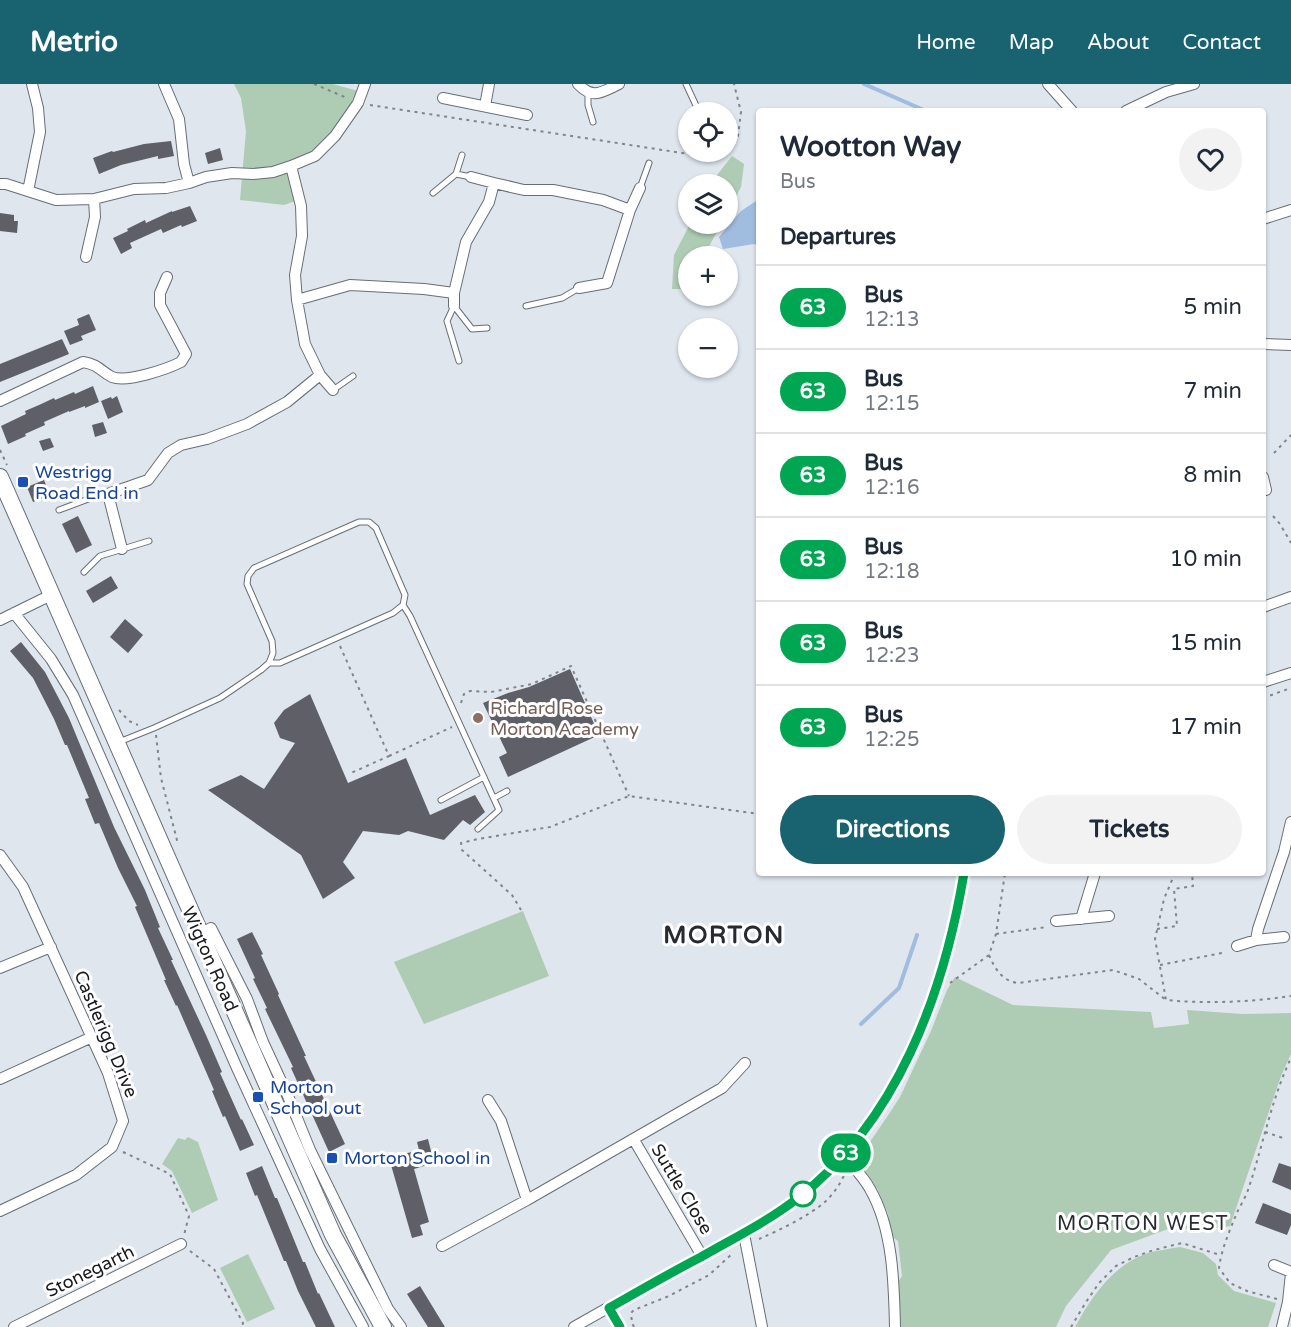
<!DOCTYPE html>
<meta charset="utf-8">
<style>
:root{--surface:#fff;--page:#f2f2f3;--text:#1f2937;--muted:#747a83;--line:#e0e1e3;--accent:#196270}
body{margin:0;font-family:"Varela Round",sans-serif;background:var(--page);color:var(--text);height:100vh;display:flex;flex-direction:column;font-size:22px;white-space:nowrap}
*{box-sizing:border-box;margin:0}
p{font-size:20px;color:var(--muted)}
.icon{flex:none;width:33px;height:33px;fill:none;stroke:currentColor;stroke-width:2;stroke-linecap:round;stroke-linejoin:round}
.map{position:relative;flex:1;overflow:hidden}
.side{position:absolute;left:756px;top:24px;width:510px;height:768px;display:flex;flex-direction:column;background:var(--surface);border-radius:6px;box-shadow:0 2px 4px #0004}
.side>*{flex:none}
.badge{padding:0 12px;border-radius:20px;font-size:21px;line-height:39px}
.fabs{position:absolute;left:678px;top:18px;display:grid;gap:12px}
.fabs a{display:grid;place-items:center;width:60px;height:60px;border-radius:50%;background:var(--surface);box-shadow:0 2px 4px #0004;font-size:30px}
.map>.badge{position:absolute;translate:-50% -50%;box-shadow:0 0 0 3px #fff}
h2{padding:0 24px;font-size:22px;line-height:54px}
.round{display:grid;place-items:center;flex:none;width:63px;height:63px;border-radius:32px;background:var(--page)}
.overview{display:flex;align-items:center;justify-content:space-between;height:102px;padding:0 24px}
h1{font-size:28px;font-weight:700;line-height:45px}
.button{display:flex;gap:12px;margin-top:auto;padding:12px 24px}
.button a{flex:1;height:69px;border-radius:36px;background:var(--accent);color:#fff;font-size:24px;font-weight:700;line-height:69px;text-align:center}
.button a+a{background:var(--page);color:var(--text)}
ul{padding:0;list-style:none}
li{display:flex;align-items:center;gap:18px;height:84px;padding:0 24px;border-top:2px solid var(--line)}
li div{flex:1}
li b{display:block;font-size:22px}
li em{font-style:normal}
li .badge{min-width:66px;font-weight:700;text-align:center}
header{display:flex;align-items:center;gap:36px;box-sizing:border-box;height:84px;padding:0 30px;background:var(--accent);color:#fff}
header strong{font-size:28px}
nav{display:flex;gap:33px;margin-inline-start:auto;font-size:21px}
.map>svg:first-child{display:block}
</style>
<header>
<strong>Metrio</strong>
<nav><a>Home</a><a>Map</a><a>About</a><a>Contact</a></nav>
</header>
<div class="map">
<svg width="1291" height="1243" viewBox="0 0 1291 1243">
<rect width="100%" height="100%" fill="#dfe6ee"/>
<path fill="#aecbb3" d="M234,0H333L358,7L354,21L313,70L289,81L298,116L284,121L240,116L246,47L241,14Z
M732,72L744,80L741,103L728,128V100H710Z
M690,140H721L704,172H688V202L687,205H672L674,171Z
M523,827L549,892L424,940L394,878Z
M955,893L1013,921L1151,928L1154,944L1189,940L1187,926L1242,930L1291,929V970L1281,992L1230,1142L1210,1145H1168L1111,1166L1066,1222L1056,1243H899L898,1198L902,1192L898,1157L894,1154L891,1148L888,1130L878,1106L860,1080L861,1071L889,1030L900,1013L931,947L947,906Z
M188,1053L198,1058L218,1116L192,1129L172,1087L162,1080L178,1054L185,1056Z
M1180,1163L1203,1169L1216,1180L1218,1191L1234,1207L1276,1219L1268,1243H1075C1092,1212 1113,1181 1148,1169C1158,1166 1170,1165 1180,1163Z
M248,1170L275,1225L247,1238L220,1184Z"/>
<path fill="#a0bddf" d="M759,115V162L754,160L723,165L719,153L741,127Z"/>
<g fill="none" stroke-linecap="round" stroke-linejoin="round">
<path stroke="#a0bddf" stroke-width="4" d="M864,0L926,27
M861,940L899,904L917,851"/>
</g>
<path fill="#5e5f67" d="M171,57L174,72L158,75V72L121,81L99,90L93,74L112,67L113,68L144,60Z
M220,64L223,76L208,80L205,69Z
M190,122L197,137L182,143L181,141L163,149L161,145L130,159L132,164L121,170L113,154L128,147L127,145L145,136L146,139L172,127V128Z
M0,129L14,131V137H18L17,149L0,147Z
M89,230L96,246L81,252L83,256L70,261L64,247L79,241L77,235Z
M62,255L69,270L0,298V280Z
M93,302L99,318L85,324V322L69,328V327L44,338L45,341L25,350L26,352L8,360L1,342L26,330L25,327L39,321L54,314L55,316L74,308L75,310Z
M117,312L123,328L108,335L101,317L111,313L112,315Z
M103,338L107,349L95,353L92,341Z
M50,354L54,363L43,367L39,357Z
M44,396L50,411L33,418L27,403Z
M78,432L92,461L76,469L62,440Z
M111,492L118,504L93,519L86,507Z
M125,535L143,551L128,569L110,553Z
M21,558L45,588L69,634L114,743L145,806L160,843L158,844L173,876H171L206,951L222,988L220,989L241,1036L242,1035L254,1061L240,1067L225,1032L223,1033L212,1007L214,1006L177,921L176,922L164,896H166L135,823L137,822L118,784L99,739L95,740L85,715L89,714L67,661H65L54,635L33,594L10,567Z
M570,585L599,651L508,693L499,673L507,669L483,619L508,609L529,603Z
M310,610L348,699L406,674L430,731L475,711L485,728L470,741L463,736L444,756L408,747L399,751L363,747L343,778L355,794L323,815L301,771L208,706L241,691L264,705L295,659L280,654L274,639L284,626Z
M252,848L263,870L261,871L279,910L278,911L306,972H304L345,1060L329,1068L291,984L293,983L265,925L267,924L253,895L255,894L237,855Z
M428,1055L434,1079L414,1085L429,1138L420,1141L423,1151L412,1154L389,1074L419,1066L417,1058Z
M1279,1079L1291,1083V1106L1272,1098Z
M262,1082L275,1114H277L303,1178H305L318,1210L319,1209L335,1243H316L298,1207L286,1177H284L257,1111L255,1112L246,1089Z
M1263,1119L1291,1130V1141L1287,1151L1255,1139Z
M420,1202L445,1243H428L407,1210Z"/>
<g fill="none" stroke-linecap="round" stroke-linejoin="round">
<defs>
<path id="service" d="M686,0L699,28
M588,9V21L593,38
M456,90L462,71
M640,104L649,79
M433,109L456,90L471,93
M526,222L562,214L579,204
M459,277L447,237L454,222L472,245L487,244
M333,306L353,292
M59,426L91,414L108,410
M84,488L100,472L149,457
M403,521L410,532L499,726L478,745
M119,658L154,644L220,614L261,586L269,579L273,569L272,557L247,500L248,492L254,484L359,438H369L376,444L405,511L403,521L393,529L280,579H269
M494,714L507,707
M441,716L484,693"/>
<path id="minor" d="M164,0L179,35L184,80L189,99
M578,0C593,16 602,8 619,0
M1048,0L1072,27
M443,14L527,31
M485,22L489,0
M1126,27L1166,8L1194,0
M291,82L301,122L302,152L295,191L297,216L305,260L320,291L333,306
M471,93L494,99
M0,100H6L56,116L94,115L134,105L166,104L189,99L206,93L232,89L253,90L273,88L291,82L315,72L335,52L358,19L365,0
M28,107L40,48L38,24L32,0
M1263,135L1291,126
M86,173L95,133L94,115
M579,204L607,199L630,126L640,104
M297,216L350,201L424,205L454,209
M454,222V209L466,158L489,118L494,99L524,106H553L603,116L630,126
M1263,260L1291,261
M0,317L83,278C100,281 100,287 112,293C127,299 167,285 181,278L186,270L160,221V209L167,193
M1263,393L1266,406
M122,465L108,410L148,396L168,369L181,361L207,355L247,340L287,318L320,291
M1263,523L1291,513
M14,529L51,575L73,611L237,984L320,1165L363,1243
M0,536L51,511
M1263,598L1291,589
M0,771L23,803L108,989L123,1037L112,1063L76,1091L0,1127
M1081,835L1095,789
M1056,837L1109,832
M200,850L211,844L247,915L263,958L288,1012L310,1066L388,1225L401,1243
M1256,856L1258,845L1284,768L1291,738
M1237,862L1256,856L1284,853
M0,884L51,863
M0,995L92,953
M488,1016L501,1037L527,1116
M634,1056L702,1172
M844,1072C853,1083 863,1092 870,1105C893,1145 894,1198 895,1243
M744,1150L762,1243
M442,1162L527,1116L722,1004L745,979
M1274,1181L1291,1188
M609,1224L620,1243
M14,1243L181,1160
M574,1243C616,1219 659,1195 701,1172C735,1154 768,1137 798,1114C896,1038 946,908 964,789
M1282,1243L1288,1218L1291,1189"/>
<path id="primary" d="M0,393L333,1151L383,1243"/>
</defs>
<use href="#service" stroke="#686e76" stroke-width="7"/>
<use href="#minor" stroke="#686e76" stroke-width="12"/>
<use href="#primary" stroke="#686e76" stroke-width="18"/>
<path stroke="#80858a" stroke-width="2" stroke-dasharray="3 4.5" stroke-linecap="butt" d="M314,0L347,14
M370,21L708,73L725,68
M728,64L738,52L741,28L734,0
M0,366L7,381
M1274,369L1291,351
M1273,432L1280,440L1291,459
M340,562L389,672L351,689
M1263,614L1288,605
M461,619L464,610L470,607L491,608L532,600L571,582L629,712
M119,626L129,637L138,641
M156,651L161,694L178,760
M389,672L452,643
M1175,789L1164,815L1155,855L1166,916C1206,920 1251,918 1291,912
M521,826L512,811L462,766L461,759L478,755L550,743L629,712L759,730
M1157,845L1177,842L1174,805L1193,802L1192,789
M996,850L1047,843
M989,871C995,885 1002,897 1018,899L1113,886L1139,895L1166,916
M1160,881L1222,869
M950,899L989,871L996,850L1005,789
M1265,1048L1283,1054
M123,1068L170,1090L189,1132L184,1151
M759,1155C780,1146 809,1132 826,1117C834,1109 841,1099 845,1089
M190,1167L214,1185L243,1239L242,1243
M1277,1215L1247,1207L1230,1199L1219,1184C1221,1167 1229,1148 1236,1131C1239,1123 1245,1115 1248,1106C1263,1062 1271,1016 1291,974
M634,1243L632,1239L631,1229L634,1226L669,1212L709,1191L732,1170
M1071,1243L1086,1218L1099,1199L1116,1182L1134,1173L1154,1166L1182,1159L1220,1171"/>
<use href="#service" stroke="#fff" stroke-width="5"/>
<use href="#minor" stroke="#fff" stroke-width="10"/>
<use href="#primary" stroke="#fff" stroke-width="16"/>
</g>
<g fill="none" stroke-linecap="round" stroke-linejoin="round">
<defs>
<path id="line" d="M620,1243L609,1224C639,1207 670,1189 701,1173C734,1154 767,1138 798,1114C897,1038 944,909 964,789"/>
</defs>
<use href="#line" stroke="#fff" stroke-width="14"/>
<use href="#line" stroke="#00a651" stroke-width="9"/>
</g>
<g fill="#1a4fb4" stroke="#fff" stroke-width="2">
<rect x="17" y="392" width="12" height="12" rx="3"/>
<rect x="252" y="1007" width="12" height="12" rx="3"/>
<rect x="326" y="1068" width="12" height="12" rx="3"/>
</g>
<circle fill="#8d6e63" stroke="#fff" stroke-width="2" cx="478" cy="634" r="6"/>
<circle fill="#fff" stroke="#00a651" stroke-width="3" cx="803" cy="1110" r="12"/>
<g text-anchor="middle" stroke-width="6" stroke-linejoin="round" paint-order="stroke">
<g font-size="18" fill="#164399" stroke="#fff" text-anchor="start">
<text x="35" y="394">Westrigg<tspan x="35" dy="21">Road End in</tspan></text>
<text x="270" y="1009">Morton<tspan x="270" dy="21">School out</tspan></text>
<text x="344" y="1080">Morton School in</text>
</g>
<g font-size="18" fill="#785e54" stroke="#fff" text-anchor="start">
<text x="490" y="630">Richard Rose<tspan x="490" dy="21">Morton Academy</tspan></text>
</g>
<g font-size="18" fill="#181a1d" stroke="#fff">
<text transform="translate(210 875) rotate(66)" y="6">Wigton Road</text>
<text transform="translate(106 950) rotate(67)" y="6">Castlerigg Drive</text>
<text transform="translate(682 1105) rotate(59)" y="6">Suttle Close</text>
<text transform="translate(90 1187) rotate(-26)" y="6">Stonegarth</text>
</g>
<g font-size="20" letter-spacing="1.5" fill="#262a31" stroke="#fff">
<text x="1143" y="1146">MORTON WEST</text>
</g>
<g font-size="24" font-weight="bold" letter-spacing="1.5" fill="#262a31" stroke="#fff">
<text x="724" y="859">MORTON</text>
</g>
</g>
</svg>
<div class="fabs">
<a><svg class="icon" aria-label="locate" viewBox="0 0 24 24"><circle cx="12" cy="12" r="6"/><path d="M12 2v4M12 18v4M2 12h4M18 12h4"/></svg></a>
<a><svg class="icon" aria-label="layers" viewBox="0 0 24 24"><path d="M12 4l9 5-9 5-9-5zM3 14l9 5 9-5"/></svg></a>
<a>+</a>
<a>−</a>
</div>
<b class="badge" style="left:846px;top:1069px;background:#00a651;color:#fff">63</b>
<section class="side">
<div class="overview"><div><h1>Wootton Way</h1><p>Bus</p></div><a class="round"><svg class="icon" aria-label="heart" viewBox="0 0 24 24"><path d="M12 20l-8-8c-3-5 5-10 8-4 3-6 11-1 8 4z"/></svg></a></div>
<h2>Departures</h2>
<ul>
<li><span class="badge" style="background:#00a651;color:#fff">63</span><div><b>Bus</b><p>12:13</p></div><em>5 min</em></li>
<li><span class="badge" style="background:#00a651;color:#fff">63</span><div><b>Bus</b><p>12:15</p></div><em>7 min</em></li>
<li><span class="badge" style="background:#00a651;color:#fff">63</span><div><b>Bus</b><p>12:16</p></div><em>8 min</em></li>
<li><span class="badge" style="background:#00a651;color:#fff">63</span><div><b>Bus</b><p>12:18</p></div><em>10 min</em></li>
<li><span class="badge" style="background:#00a651;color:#fff">63</span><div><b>Bus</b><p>12:23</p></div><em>15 min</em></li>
<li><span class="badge" style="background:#00a651;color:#fff">63</span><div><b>Bus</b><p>12:25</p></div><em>17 min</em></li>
</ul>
<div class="button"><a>Directions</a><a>Tickets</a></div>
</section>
</div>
